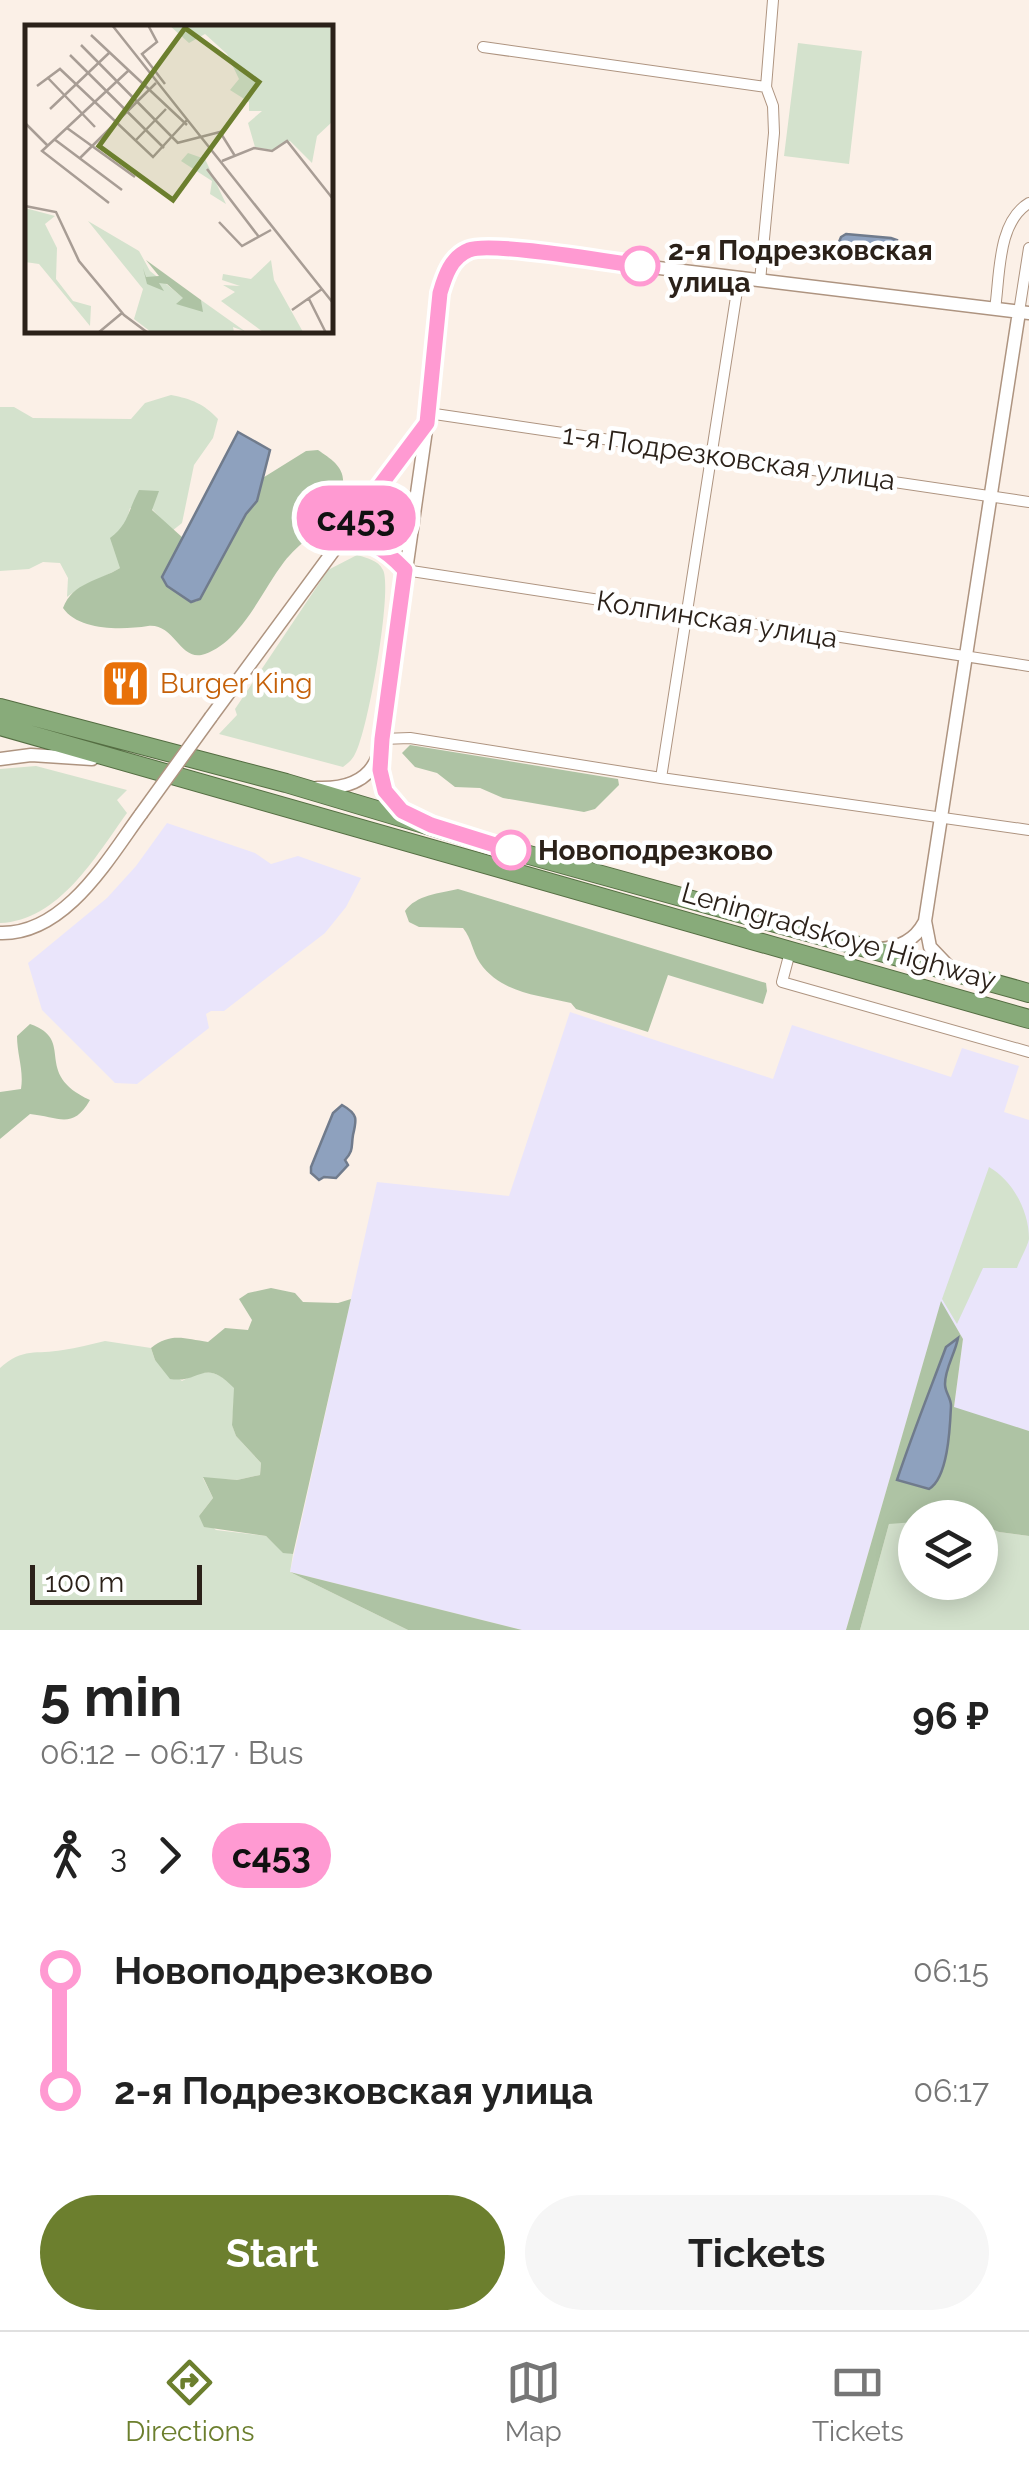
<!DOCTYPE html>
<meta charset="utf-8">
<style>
:root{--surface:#fff;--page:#f6f6f6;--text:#222;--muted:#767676;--line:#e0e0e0;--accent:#6c7f2e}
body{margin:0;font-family:Raleway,sans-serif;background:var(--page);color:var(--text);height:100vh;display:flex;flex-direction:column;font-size:38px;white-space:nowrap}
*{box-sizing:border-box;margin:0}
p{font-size:32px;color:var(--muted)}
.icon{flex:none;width:55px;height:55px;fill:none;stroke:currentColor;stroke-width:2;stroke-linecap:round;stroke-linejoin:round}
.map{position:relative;height:1630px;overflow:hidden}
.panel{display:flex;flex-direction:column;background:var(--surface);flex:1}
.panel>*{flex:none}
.badge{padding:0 20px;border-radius:32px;font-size:35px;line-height:65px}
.controls{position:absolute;left:898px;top:1500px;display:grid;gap:20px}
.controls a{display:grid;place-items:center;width:100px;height:100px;border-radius:50%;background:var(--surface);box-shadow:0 5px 25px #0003;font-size:50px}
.scale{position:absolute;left:30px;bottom:25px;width:172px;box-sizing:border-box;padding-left:10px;border:5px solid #2b2119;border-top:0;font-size:28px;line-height:35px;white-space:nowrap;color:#2b2119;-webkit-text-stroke:8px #fff;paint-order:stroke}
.map>.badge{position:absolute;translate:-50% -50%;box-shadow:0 0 0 5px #fff}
.legs{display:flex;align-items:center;gap:15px;height:110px;padding:0 40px;font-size:32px}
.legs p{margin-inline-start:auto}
.head{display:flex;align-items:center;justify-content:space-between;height:170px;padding:0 40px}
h1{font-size:55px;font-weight:700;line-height:75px}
.action{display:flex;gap:20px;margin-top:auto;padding:20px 40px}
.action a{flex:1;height:115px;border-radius:60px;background:var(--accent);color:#fff;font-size:40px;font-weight:700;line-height:115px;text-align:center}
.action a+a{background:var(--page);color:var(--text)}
ul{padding:0 40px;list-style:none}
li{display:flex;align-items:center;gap:35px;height:120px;font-size:38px}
li i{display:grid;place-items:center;width:15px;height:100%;margin:0 12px;background:currentColor}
li i::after{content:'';width:25px;height:25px;margin:-12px;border:8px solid;border-radius:50%;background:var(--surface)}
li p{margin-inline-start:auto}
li:first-child i{background:linear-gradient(#0000 50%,currentColor 0)}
li:last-child i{background:linear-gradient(currentColor 50%,#0000 0)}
.tabs{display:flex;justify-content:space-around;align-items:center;height:140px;border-top:2px solid var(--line);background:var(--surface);font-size:28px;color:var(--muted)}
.tabs a{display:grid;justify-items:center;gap:5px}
.tabs .on{color:var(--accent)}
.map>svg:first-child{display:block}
</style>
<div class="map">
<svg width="1029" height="1630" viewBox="0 0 1029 1630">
<rect width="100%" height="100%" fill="#fbf0e7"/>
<path fill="#eae5fb" d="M167,823L255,853L271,864L298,856L361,878L346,907L325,933L224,1011H211L206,1014L209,1028L137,1084L115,1083L42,1010L28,963L107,898L136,866Z
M570,1012L773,1079L792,1025L951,1077L962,1048L1019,1066L1004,1112L1029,1120V1431L954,1408L963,1339L941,1302L846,1630H522L290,1572L377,1182L509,1196Z"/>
<path fill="#d4e2cd" d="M798,43L862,51L849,164L784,156Z
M171,395C192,399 204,404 218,419L213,438L194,465L182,523L172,531L152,509L130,508L125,527L113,547L120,558V568C102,579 84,583 67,597L68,578L60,563L43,562L29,569L0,571V407H14L33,418L131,419L145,403Z
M357,555C367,558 378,560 383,570C393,589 367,738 354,756C351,761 347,764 343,767L219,734L237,715L235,709L328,570Z
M36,766L127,790L117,800L127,813C96,856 59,921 0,923V769Z
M989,1167C1012,1180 1029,1210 1029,1239C1027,1248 1020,1259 1017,1268H983L957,1324L942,1299Z
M105,1341L151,1348L155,1360L182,1381C205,1368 216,1369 235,1388L232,1424L236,1436L261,1463L260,1475L237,1480L203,1478L213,1498L199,1516L216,1530L266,1536L283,1552L293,1554L290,1572L408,1630H0V1368C23,1347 36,1355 63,1350C77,1348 91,1344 105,1341Z
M897,1521L915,1522V1582H980V1524L999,1532L1029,1536V1630H860L889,1524Z"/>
<path fill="#aec3a4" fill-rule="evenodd" d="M318,450C331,459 345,467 343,485C341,520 303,537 284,562C261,592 242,641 205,654C180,663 175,623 148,626C122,630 79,631 63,608C73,582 99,581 120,568L110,538C129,524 128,510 139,490L159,491L152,510L183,538L163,578L167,586L196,602L246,514L257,501L261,479L306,451Z
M410,745L618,779L619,785L595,809L584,812L503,798L480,788L455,787L437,773L415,767L402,753Z
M458,889L766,983L767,991L763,1004L668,975L648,1032L576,1009L571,1003C537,995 501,993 480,963C472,951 472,939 463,928L419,927L409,922L405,911C416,895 440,893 458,889Z
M30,1024C77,1040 31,1073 90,1100C73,1130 59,1117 30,1114L0,1139V1092L21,1089C24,1070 17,1055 17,1036Z
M271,1288L295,1293L303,1302L338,1303L351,1299L293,1554L283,1553L266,1536L204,1527L199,1516L213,1498L203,1477L237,1480L260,1475L261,1463L236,1436L232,1425L234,1388C203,1356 201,1384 170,1379L155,1360L151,1348C171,1332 185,1339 208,1342L225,1328L248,1330L252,1320L239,1299L248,1293Z
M941,1301L963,1339L954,1407L1029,1431V1536L999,1532L980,1524V1518H915V1522L889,1524L860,1630H846ZM946,1347L945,1391L951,1400L897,1480C913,1435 931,1390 946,1347Z
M290,1572L522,1630H408Z"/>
<path fill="#8ea1be" stroke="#707b8c" stroke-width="2.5" d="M846,234L891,238L897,240L896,246L883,258L854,257L836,249L841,237Z
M238,432L270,450L257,501L246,514L200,599L191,602L167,586L162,577Z
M342,1105C358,1114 357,1119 353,1135C351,1147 354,1150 345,1160L348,1165L336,1178L324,1177L319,1180L311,1173V1167L333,1113Z
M958,1338C955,1354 945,1368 945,1384C945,1393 951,1397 951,1406C950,1428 948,1478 929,1489L897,1480C912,1435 930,1390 946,1347Z"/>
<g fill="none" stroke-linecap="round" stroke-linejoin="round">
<defs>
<path id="minor" d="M483,47L766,87
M760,281L774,133L773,106L766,87L773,0
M995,309C1000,276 997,222 1029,203
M1019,312L1029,248
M428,413L1029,502
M405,570L1029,666
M382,739L410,738L661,778L1029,830
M661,778L739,278
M790,952L782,982L1029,1052"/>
<path id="tertiary" d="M337,543C368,537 383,548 405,570
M211,717L426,425
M0,759L31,755L92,759
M317,788C343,789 369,782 378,756
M411,815C379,799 380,771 382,739L427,423L440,293C448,263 461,247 494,248L1029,313
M0,933C65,935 108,859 141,814
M879,949C898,948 915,940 924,923
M950,968L930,947L925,921L1019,312"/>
<path id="trunk" d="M0,708L286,783L511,850L1029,993
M0,726L1029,1019"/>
</defs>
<use href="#minor" stroke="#ae9480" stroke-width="12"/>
<use href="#tertiary" stroke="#ae9480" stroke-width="15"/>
<use href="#trunk" stroke="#546d42" stroke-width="20"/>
<use href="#minor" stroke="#fff" stroke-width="10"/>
<use href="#tertiary" stroke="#fff" stroke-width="12"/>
<use href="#trunk" stroke="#88ab7a" stroke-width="18"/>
<defs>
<path id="tertiary-bridge" d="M141,814L211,717"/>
</defs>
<use href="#tertiary-bridge" stroke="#ae9480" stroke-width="15" stroke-linecap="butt"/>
<use href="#tertiary-bridge" stroke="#fff" stroke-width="12"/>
</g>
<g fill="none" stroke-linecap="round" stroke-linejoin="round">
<defs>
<path id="line-1" d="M511,850L431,825L402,811L385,791L380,770L382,739L405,570C384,548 368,537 337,543L427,423L440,293C445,276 451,257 469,250C490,241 610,262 640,266"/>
</defs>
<use href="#line-1" stroke="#fff" stroke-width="22"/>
<use href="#line-1" stroke="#ff9ad2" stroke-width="15"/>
</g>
<defs>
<symbol id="restaurant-square" viewBox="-11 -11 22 22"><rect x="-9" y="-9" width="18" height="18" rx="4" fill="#e8710a" stroke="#fff"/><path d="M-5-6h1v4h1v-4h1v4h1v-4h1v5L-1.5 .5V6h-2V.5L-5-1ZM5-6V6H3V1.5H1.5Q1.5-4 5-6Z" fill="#fff"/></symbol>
</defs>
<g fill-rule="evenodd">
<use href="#restaurant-square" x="98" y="656" width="55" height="55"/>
</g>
<g fill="#fff" stroke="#ff9ad2" stroke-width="5">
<circle cx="640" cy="266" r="18"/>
<circle cx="511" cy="850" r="18"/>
</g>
<g text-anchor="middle" stroke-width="9" stroke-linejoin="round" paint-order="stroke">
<g font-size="28" font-weight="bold" fill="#2b2119" stroke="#fff" text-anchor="start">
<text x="668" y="260">2-я Подрезковская<tspan x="668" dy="32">улица</tspan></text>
<text x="538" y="860">Новоподрезково</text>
</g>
<g font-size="28" fill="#2b2119" stroke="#fff">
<text transform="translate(729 457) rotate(8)" y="10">1-я Подрезковская улица</text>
<text transform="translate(717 619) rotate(9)" y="10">Колпинская улица</text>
<text transform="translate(839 936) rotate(16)" y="10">Leningradskoye Highway</text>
</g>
<g font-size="28" fill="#c56008" stroke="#fff" text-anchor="start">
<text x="160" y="693">Burger King</text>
</g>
</g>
<g transform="translate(25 25)">
<rect width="308" height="308" fill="#fbf0e7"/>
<path d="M144,0H307V97L292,111L287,138L265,116L247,125L230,122L223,98L237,86H224V77L205,65L214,54L202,29L180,9L164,18ZM163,128L180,134L201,179L185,169L187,156L156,136ZM0,183L30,191L20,199L32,223L31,254L48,276L66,281L65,301L14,239L0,237ZM63,196L114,226L125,246L166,279L177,286L176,275L221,307L208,302L209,307H126L109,294L118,264ZM246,235L249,255L278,307H238L196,276L210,267L198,260L215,261L197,255L198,249L226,254Z" fill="#d4e2cd"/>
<path d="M121,235L176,275L178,287L151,279L158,273L142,259L134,258L139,266L122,259L118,243L121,252L134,251Z" fill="#aec3a4"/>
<path fill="none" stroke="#a89d95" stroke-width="2.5" d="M87,0L308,278M123,0L132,17L117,29L140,59M66,10L162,100M56,20L153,118M45,30L139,123M22,52L70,102M12,61L35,44L128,132L162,95M25,84L84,28M0,98L22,120M42,103L110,152M29,114L97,165M110,116L141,84M152,118L195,107L210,131M55,133L131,58M197,136L229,123L247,126L262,116L308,174M182,144L234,212M84,178L17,126L103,46M0,181L31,187L54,236L99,290L123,308M194,197L217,221L246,205M284,274L301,308M267,285L297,264M73,308L97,288"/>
<path fill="#6c7f2e" fill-opacity="0.15" stroke="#6c7f2e" stroke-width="5" d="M160,3L234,57L148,175L74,121Z"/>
<rect width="308" height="308" fill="none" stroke="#2b2119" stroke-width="5"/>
</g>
</svg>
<div class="controls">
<a><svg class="icon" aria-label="layers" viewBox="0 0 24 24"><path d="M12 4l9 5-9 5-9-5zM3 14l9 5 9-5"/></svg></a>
</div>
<div class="scale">100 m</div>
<b class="badge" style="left:356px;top:518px;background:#ff9ad2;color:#111">с453</b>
</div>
<section class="panel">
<div class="head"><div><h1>5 min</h1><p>06:12 – 06:17 · Bus</p></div><b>96 ₽</b></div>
<div class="legs"><svg class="icon" aria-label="walk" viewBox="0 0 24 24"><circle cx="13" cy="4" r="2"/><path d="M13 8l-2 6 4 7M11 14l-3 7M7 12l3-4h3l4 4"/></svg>3<svg class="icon" aria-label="forward" viewBox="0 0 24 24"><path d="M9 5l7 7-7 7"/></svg><b class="badge" style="background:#ff9ad2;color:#111">с453</b></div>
<ul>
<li><i style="color:#ff9ad2"></i><b>Новоподрезково</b><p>06:15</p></li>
<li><i style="color:#ff9ad2"></i><b>2-я Подрезковская улица</b><p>06:17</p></li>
</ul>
<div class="action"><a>Start</a><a>Tickets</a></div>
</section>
<nav class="tabs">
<a class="on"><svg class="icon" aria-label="directions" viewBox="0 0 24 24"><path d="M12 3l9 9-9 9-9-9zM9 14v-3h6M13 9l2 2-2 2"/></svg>Directions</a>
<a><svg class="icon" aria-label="map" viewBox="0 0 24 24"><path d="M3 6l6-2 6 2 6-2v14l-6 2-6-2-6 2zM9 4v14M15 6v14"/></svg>Map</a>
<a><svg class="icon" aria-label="tickets" viewBox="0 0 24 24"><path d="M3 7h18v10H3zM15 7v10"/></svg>Tickets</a>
</nav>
